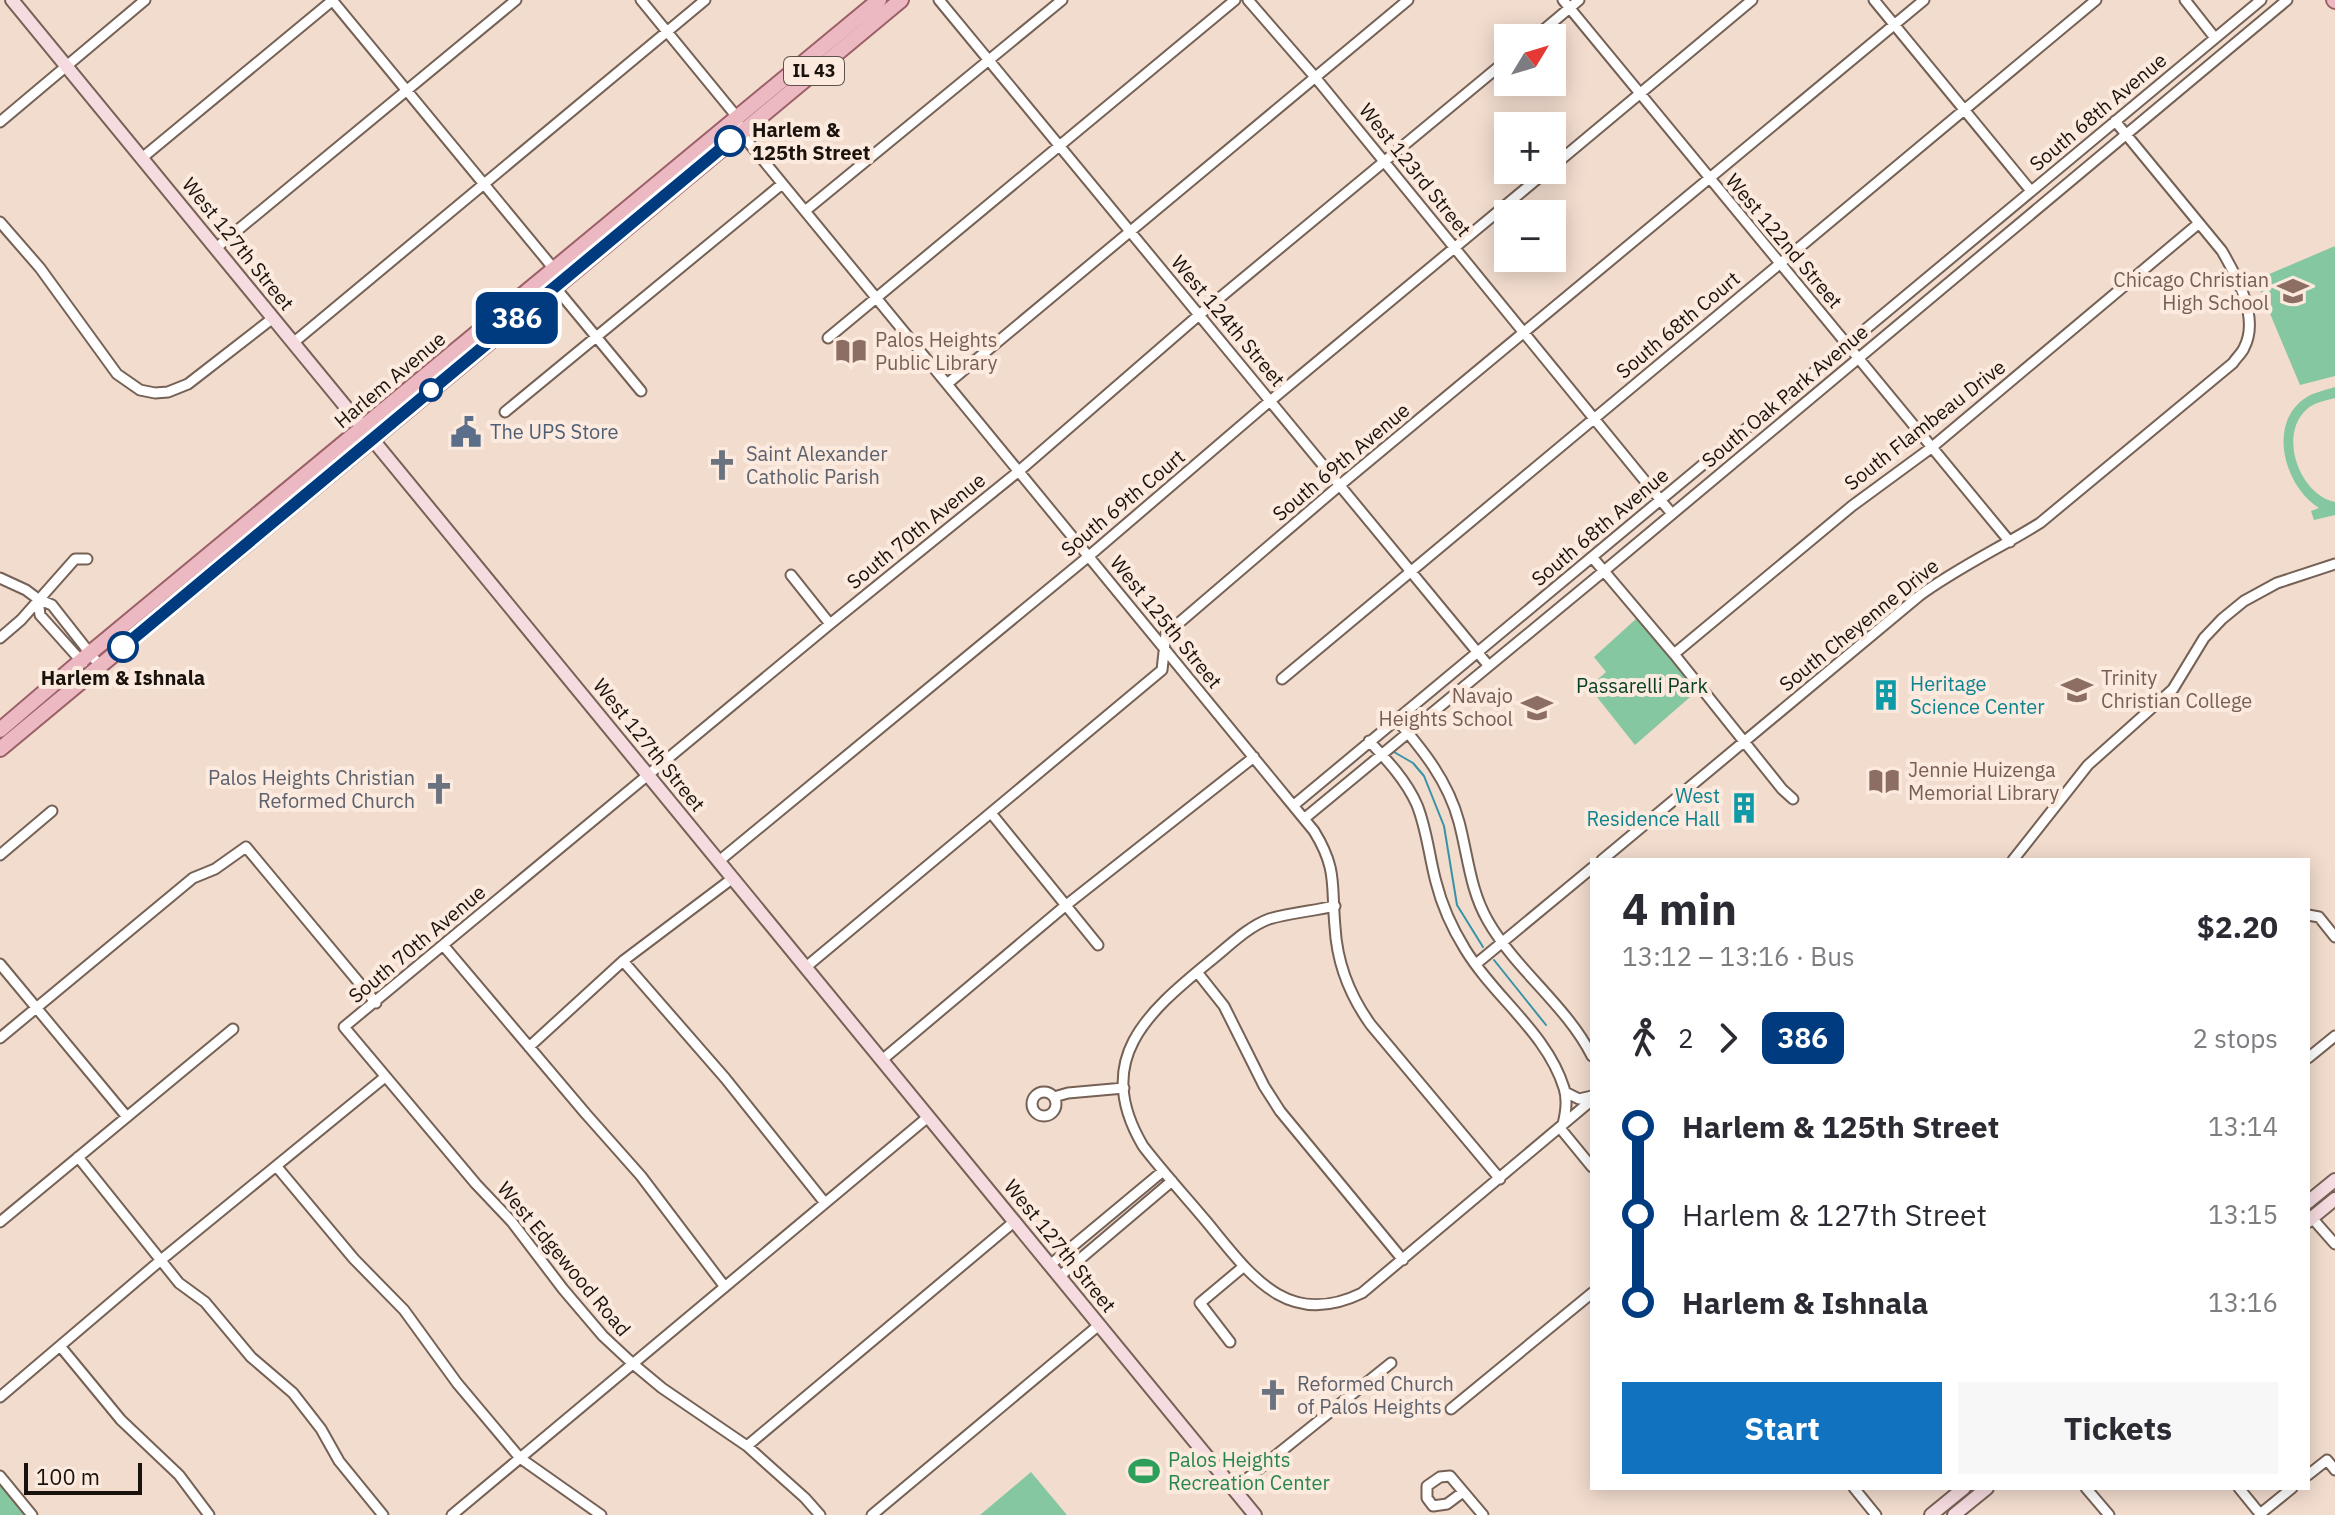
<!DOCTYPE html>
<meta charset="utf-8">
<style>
:root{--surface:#fff;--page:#f7f7f7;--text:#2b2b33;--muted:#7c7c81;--accent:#1173bf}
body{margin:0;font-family:"IBM Plex Sans",sans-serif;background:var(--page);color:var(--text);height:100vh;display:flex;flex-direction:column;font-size:30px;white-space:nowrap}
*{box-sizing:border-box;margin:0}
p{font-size:26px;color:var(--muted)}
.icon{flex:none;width:44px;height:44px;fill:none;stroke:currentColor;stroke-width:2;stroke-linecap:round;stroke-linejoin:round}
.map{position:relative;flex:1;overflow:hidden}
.details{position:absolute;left:1590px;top:858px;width:720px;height:632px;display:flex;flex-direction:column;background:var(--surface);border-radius:0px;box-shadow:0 4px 20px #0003}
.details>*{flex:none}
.badge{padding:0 16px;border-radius:12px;font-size:28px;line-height:52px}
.needle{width:52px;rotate:52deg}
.tools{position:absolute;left:1494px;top:24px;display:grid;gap:16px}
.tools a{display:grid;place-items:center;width:72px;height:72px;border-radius:0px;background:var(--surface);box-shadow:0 4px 20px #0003;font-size:40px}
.scale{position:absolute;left:24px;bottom:20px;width:118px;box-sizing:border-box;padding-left:8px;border:4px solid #1a120d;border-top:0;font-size:22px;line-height:28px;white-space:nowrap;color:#1a120d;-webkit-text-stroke:6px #fceadf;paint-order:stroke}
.map>.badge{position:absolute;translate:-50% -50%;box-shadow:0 0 0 4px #fff}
.legs{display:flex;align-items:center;gap:12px;height:88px;padding:0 32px;font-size:26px}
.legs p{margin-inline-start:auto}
.headline{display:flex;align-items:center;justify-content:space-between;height:136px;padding:0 32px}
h1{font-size:44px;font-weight:700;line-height:60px}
.action{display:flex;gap:16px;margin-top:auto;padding:16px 32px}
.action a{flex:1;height:92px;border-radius:0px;background:var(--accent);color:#fff;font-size:32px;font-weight:700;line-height:92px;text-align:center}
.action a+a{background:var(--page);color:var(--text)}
ul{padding:0 32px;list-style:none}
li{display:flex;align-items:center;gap:28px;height:88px;font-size:30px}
li i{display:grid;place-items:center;width:12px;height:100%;margin:0 10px;background:currentColor}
li i::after{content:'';width:20px;height:20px;margin:-10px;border:6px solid;border-radius:50%;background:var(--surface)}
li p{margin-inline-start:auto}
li:first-child i{background:linear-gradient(#0000 50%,currentColor 0)}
li:last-child i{background:linear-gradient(currentColor 50%,#0000 0)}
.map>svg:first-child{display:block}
</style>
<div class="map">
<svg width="2335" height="1515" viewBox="0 0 2335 1515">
<rect width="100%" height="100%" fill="#f2dcce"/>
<path fill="#85c7a1" d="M2335,246V376L2300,385L2258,285L2260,278Z
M2335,387V398C2325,401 2314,402 2306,410C2278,436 2300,495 2335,502V515L2314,520L2311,511L2319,508C2287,488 2268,431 2300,402C2310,393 2322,391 2335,387Z
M1637,618L1697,691L1635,745L1589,687L1606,672L1594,657Z
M1031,1472L1067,1515H980Z
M0,1481L28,1515H0Z"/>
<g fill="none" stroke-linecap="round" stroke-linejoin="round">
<path stroke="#3892a6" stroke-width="2" d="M1394,752L1413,763L1424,776L1444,826L1457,905L1483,947
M1494,960L1546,1025"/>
<defs>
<path id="street" d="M332,0L554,269L555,287L641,391
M641,0L737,117L740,132L1314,831C1338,870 1331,885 1335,927C1337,963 1350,996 1371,1025L1500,1179
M939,0L1488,665
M1248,0L1315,77L1672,514
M1563,0L2010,542
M1874,0L2031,191
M2185,0L2215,38
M1534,38L1579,0
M0,122L145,0
M142,158L333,0
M1552,167L1752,0
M805,211L1062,0
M0,222L40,268L117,374L140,390L155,393L168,392L188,384L273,318
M216,248L516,0
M828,338L1235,0
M293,343L705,0
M947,384L1408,0
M505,412L782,184
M1592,557L1674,654L1782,789L1793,799
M791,575L830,624
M0,578L26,590L38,599L52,605L100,666
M38,599L40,615L83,663
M0,638L21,620L75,559H87
M1674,654L1852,506L1931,448L2198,224
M1282,679L2096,0
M1396,719C1423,750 1448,781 1459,822C1468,856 1470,890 1488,921C1516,970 1566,1005 1592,1056
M1369,741C1387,760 1406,780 1417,805C1427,830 1429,856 1436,882C1442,906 1452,928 1465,949C1494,997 1547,1033 1564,1088C1568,1100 1566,1112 1563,1124
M1294,805L2261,0
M991,813L1098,945
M1305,818L1604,571L2287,0
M0,855L52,811
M1602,860L1919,596C1957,568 2000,548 2040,523L2233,363C2236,358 2242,353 2244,348C2260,318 2237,277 2222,251L2115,121
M2013,860L2088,765L2173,689L2204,638L2222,619L2244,601L2277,583L2335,564
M719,861L1089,556L1270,401L1548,170
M1335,906C1313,911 1289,913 1269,919C1247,927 1227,948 1209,962C1147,1013 1092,1060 1143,1146C1163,1172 1185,1196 1206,1221C1249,1273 1286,1330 1362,1293L1592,1100
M2308,915L2319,917L2335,937
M443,945L586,1114L641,1176L725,1287
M623,961L725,1078L825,1203
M0,964L127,1117
M1476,964L1592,868
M806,967L1162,670L1166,634L1340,485L1924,0
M1197,972L1224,1006L1264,1086L1280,1111L1403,1260
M0,1038L193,878L215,869L246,847L376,1003
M529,1047L623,961L733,878
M2308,1058L2335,1036
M882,1060L1065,906L1254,757
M1565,1092L1579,1099L1592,1096
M1032 1104a12 12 0 1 1 24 0a12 12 0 1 1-24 0Z
M1054,1097L1068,1093L1124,1088
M1560,1128L1592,1167
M78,1157L179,1283L205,1302L251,1357L293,1393L321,1429L339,1461L383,1515
M277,1167L354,1259L404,1310L457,1383L520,1458L601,1515
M2312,1218L2335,1244
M0,1222L233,1029
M1050,1265L1163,1171
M1060,1276L1172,1181
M1230,1342L1200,1303L1243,1267
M60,1346L121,1420L179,1475L209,1515
M0,1397L161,1260L385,1077
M1451,1409L1592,1293
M747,1446L1015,1221
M2308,1475L2327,1460L2335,1470
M0,1476L32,1515
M1854,1488L1876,1515
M2086,1488L2109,1515
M2239,1488L2261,1515
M1234,1489L1391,1363
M1463,1492L1447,1504L1433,1506L1427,1498V1486L1440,1477L1450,1476L1483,1515
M2260,1514L2292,1488
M452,1515L928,1117
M820,1515L805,1498L747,1446L662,1388L632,1363L603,1336L563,1289L512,1222L476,1184L344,1027L830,624L1019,471L1199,315L1508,59
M872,1515L1099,1325"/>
<path id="secondary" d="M12,0L1255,1515
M2308,1202L2335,1180
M2308,1221L2335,1199
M1931,1515L1964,1488
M1954,1515L1987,1488"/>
<path id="primary" d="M2334,0L2335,1
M0,730L90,653L879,0
M0,749L901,0"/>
</defs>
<use href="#street" stroke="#756155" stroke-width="13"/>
<use href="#secondary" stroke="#756155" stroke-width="16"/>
<use href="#primary" stroke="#9b5f67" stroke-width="18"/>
<use href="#street" stroke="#fff" stroke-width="9"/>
<use href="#secondary" stroke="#f6dbe0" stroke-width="12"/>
<use href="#primary" stroke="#ecb8c1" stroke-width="14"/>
</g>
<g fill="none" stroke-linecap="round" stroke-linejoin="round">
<defs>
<path id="line-1" d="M123,647L730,141"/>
</defs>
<use href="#line-1" stroke="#fff" stroke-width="18"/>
<use href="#line-1" stroke="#003b80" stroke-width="12"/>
</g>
<defs>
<symbol id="school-bare" viewBox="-9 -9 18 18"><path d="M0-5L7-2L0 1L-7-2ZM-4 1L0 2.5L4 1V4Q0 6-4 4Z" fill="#8d6e63" stroke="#fceadf" stroke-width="2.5" paint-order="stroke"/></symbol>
<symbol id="library-bare" viewBox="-9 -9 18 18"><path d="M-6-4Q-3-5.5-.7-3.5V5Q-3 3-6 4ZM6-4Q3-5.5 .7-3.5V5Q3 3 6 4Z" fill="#8d6e63" stroke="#fceadf" stroke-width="2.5" paint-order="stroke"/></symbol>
<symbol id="civic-bare" viewBox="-9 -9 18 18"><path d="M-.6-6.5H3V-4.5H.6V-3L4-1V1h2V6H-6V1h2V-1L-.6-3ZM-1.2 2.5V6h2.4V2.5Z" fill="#5c6f8a" stroke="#fceadf" stroke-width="2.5" paint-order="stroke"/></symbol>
<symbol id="church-bare" viewBox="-9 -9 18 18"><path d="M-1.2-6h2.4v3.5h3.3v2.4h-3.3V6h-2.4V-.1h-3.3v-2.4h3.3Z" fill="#6b7280" stroke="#fceadf" stroke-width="2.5" paint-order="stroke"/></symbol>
<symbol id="university-bare" viewBox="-9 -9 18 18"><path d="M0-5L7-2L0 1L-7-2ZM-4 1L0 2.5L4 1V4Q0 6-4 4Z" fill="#8d6e63" stroke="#fceadf" stroke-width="2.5" paint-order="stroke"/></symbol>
<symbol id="building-bare" viewBox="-9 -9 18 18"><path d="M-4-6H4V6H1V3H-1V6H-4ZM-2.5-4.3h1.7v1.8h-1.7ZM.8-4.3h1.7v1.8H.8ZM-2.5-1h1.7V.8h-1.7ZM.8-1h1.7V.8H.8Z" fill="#0f9aa8" stroke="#fceadf" stroke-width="2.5" paint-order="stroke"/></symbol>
<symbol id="stadium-bare" viewBox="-9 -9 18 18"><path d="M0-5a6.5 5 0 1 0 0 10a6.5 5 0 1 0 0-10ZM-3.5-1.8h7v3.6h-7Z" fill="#2e9e5b" stroke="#fceadf" stroke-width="2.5" paint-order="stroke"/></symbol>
</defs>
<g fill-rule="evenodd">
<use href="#school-bare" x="2271" y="269" width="44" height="44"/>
<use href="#library-bare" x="829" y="329" width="44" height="44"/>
<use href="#civic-bare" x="444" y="410" width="44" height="44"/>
<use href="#church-bare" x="700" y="443" width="44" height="44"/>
<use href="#university-bare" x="2055" y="668" width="44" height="44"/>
<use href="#building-bare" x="1864" y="673" width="44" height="44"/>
<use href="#school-bare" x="1515" y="686" width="44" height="44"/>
<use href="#library-bare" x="1862" y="759" width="44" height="44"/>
<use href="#church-bare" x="417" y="767" width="44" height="44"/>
<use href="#building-bare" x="1722" y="786" width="44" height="44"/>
<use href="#church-bare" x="1251" y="1373" width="44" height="44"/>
<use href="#stadium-bare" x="1122" y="1449" width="44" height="44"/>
</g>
<g fill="#fff" stroke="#003b80" stroke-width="4">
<circle cx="730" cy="141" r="14"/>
<circle cx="431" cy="390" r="10"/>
<circle cx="123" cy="647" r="14"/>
</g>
<g text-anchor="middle" stroke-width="8" stroke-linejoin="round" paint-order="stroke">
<rect fill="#fceadf" stroke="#5e534c" stroke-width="2" x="784" y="57" width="60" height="28" rx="6"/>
<g font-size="18" font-weight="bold" fill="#1a120d">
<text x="814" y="77">IL 43</text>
</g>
<g font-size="20" fill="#1a120d" stroke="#fceadf">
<text transform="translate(2098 112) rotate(-40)" y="7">South 68th Avenue</text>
<text transform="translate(1415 170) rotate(51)" y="7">West 123rd Street</text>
<text transform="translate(1784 241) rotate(50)" y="7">West 122nd Street</text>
<text transform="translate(238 244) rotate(51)" y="7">West 127th Street</text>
<text transform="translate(1228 321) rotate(50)" y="7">West 124th Street</text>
<text transform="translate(1678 325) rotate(-40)" y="7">South 68th Court</text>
<text transform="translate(390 380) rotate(-40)" y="7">Harlem Avenue</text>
<text transform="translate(1785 396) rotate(-40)" y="7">South Oak Park Avenue</text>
<text transform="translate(1925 425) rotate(-38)" y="7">South Flambeau Drive</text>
<text transform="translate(1341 462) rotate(-40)" y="7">South 69th Avenue</text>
<text transform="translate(1123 503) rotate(-40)" y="7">South 69th Court</text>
<text transform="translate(1600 527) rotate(-40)" y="7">South 68th Avenue</text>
<text transform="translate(916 531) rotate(-39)" y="7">South 70th Avenue</text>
<text transform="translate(1166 622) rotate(51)" y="7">West 125th Street</text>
<text transform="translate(1859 625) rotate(-39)" y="7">South Cheyenne Drive</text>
<text transform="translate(649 745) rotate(51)" y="7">West 127th Street</text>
<text transform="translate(417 944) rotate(-40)" y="7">South 70th Avenue</text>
<text transform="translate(1060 1246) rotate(51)" y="7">West 127th Street</text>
<text transform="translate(564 1259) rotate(50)" y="7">West Edgewood Road</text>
</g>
<g font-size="20" font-weight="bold" fill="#1a120d" stroke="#fceadf" text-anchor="start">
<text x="752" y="137">Harlem &amp;<tspan x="752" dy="23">125th Street</tspan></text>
<text x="123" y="685" text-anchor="middle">Harlem &amp; Ishnala</text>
</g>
<g font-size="20" fill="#785e54" stroke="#fceadf" text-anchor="start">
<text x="2269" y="287" text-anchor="end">Chicago Christian<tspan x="2269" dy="23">High School</tspan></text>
<text x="875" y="347">Palos Heights<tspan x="875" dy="23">Public Library</tspan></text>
<text x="2101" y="685">Trinity<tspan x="2101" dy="23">Christian College</tspan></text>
<text x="1513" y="703" text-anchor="end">Navajo<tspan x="1513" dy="23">Heights School</tspan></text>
<text x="1908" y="777">Jennie Huizenga<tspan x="1908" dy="23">Memorial Library</tspan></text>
</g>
<g font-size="20" fill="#4e5e75" stroke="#fceadf" text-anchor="start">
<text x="490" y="439">The UPS Store</text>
</g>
<g font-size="20" fill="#5b616d" stroke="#fceadf" text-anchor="start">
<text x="746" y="461">Saint Alexander<tspan x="746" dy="23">Catholic Parish</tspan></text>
<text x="415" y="785" text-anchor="end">Palos Heights Christian<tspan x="415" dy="23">Reformed Church</tspan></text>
<text x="1297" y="1391">Reformed Church<tspan x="1297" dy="23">of Palos Heights</tspan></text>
</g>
<g font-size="20" fill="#0d838f" stroke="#fceadf" text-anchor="start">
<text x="1910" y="691">Heritage<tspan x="1910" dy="23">Science Center</tspan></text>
<text x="1720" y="803" text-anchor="end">West<tspan x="1720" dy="23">Residence Hall</tspan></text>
</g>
<g font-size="20" fill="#053e25" stroke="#fceadf">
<text x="1642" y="693">Passarelli Park</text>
</g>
<g font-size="20" fill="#27864d" stroke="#fceadf" text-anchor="start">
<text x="1168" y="1467">Palos Heights<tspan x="1168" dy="23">Recreation Center</tspan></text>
</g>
</g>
</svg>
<div class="tools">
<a><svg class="needle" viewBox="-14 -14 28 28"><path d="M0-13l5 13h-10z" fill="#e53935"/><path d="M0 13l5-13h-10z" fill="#7c7c81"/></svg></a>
<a>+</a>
<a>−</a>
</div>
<div class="scale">100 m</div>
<b class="badge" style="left:517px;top:318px;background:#003b80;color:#fff">386</b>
<section class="details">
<div class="headline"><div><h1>4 min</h1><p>13:12 – 13:16 · Bus</p></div><b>$2.20</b></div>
<div class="legs"><svg class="icon" aria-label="walk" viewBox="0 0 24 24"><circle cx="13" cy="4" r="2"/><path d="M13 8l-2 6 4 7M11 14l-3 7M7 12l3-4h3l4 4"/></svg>2<svg class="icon" aria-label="forward" viewBox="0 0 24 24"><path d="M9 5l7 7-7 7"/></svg><b class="badge" style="background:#003b80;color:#fff">386</b><p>2 stops</p></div>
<ul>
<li><i style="color:#003b80"></i><b>Harlem &amp; 125th Street</b><p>13:14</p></li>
<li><i style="color:#003b80"></i><span>Harlem &amp; 127th Street</span><p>13:15</p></li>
<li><i style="color:#003b80"></i><b>Harlem &amp; Ishnala</b><p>13:16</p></li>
</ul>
<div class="action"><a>Start</a><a>Tickets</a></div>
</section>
</div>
